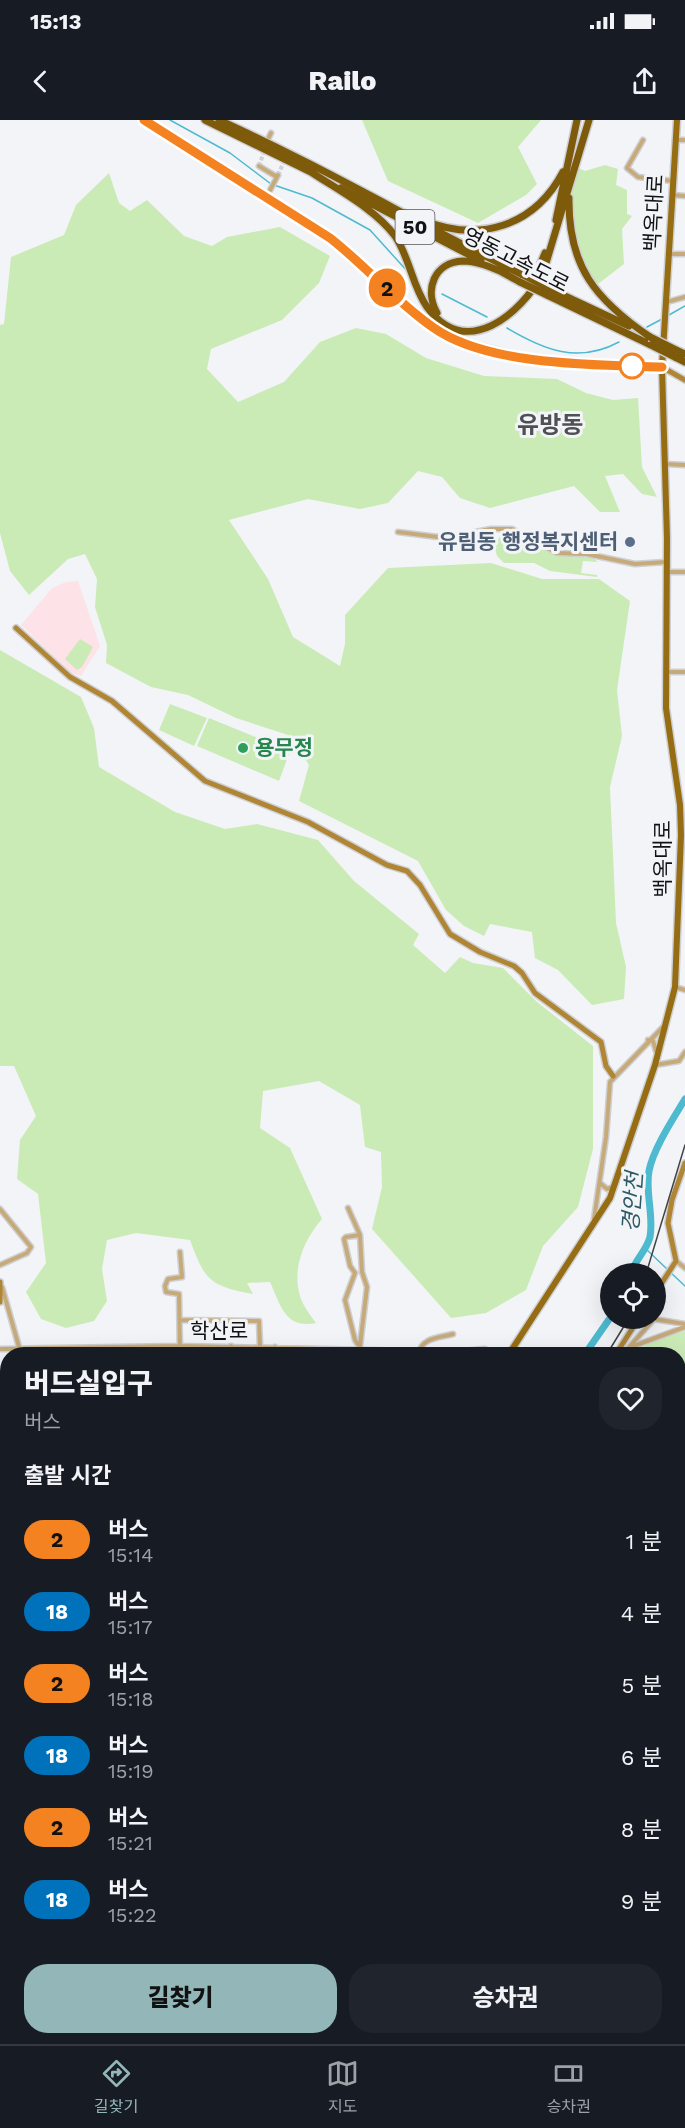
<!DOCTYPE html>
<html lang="ko">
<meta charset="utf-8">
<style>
:root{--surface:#171b24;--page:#20242c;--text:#f1f3f6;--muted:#9ea1a6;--line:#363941;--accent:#93b6b9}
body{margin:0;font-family:"Work Sans","Noto Sans KR",sans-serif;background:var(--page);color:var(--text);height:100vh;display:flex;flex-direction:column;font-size:22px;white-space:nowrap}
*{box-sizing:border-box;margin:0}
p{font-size:20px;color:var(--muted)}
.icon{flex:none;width:33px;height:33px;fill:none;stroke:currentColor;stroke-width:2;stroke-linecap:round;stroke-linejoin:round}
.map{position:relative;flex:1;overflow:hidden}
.side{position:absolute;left:0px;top:1227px;width:686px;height:698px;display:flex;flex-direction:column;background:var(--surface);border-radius:24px 24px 0 0;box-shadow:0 6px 24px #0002}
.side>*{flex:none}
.badge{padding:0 12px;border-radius:20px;font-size:21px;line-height:39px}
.controls{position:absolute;left:600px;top:1143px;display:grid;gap:12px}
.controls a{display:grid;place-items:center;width:66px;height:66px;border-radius:50%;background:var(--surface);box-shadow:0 6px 24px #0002;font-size:30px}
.map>.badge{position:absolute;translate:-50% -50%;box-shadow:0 0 0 3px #fff}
h2{padding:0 24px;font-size:22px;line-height:54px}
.round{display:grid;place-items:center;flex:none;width:63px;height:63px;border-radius:24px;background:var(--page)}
.headline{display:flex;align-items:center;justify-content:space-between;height:102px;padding:0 24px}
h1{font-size:28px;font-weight:800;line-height:45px}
.button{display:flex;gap:12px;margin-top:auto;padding:12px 24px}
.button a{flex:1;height:69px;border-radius:24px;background:var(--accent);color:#111;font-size:24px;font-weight:800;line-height:69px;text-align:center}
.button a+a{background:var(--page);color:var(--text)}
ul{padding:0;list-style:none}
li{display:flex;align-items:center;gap:18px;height:72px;padding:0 24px}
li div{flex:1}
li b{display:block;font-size:22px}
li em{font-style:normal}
li .badge{min-width:66px;font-weight:700;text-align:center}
.status{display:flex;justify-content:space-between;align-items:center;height:42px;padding:0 30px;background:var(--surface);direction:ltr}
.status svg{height:16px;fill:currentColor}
header{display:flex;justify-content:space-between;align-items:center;height:78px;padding:0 24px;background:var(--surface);font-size:27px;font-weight:800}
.dock{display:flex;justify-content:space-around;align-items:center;height:84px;border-top:2px solid var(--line);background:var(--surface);font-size:16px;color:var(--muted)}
.dock a{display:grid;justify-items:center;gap:3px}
.dock .current{color:var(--accent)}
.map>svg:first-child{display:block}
</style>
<div class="status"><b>15:13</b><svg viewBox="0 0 49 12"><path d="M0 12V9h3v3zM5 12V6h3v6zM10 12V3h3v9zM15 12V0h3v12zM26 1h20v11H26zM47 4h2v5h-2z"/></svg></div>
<header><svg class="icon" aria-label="back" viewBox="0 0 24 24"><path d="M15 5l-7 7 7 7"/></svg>Railo<svg class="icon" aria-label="share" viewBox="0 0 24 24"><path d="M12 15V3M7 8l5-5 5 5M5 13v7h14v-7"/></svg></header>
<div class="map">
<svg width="685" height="1924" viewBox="0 0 685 1924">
<rect width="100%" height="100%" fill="#f2f4f7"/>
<path fill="#fde2e7" d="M78,461L100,526L81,556L69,552L21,505L52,468L66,462Z
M275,1227L359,1231V1234H275Z"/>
<path fill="#caebb6" d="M362,0H541L518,27L537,64L526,75L478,103L388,61Z
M605,45L618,49L616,65L627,70V94L632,96L622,109L624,144L598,164C567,134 568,85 576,47L585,51Z
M109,53L119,83L130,91L147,80L184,116L212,126L227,117L280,107L330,136L319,163L282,200L211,229L207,249L238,282L284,262L320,222L356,208L386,214L426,238L484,256L557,259L586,273L613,280L638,278L642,347L657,377L642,374L623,354L605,356L620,392H600L574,366L490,388L460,378L442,357L418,351L388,383L360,389L308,379L229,400L268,459L293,517L340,546L345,524V495L388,448L491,443L542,459H599L630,481L617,570L622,616L610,667L616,803L626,847L624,879L592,885L558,850L535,838L532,812L490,804L484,816L464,806L446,790L418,741L299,681L309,645L291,616L236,598L188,575L151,567L106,543L107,525L95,487L97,459L85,434L68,439L29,475L10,451L0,413V205L4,204L11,137L64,115L76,85Z
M503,412H514L552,434L593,438L598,442L583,441L581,453L597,455V457L550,451L534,443H504L497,436L494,425Z
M80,519L93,527L82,547L77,550L65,539Z
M0,530L81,577L94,608L99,647L175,692L225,709L257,704L318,720L354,761L419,814L413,825L445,853L460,837L473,843L503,848L537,882L593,926V1029L578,1087L543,1126L526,1170L486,1193L451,1198L372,1109L382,1067L381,1032L365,1027L360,985L319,961L263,971L260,1008L290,1028L322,1099C303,1121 291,1150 301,1179C304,1187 311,1196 316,1203C285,1209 281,1186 270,1162L247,1163L253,1174C209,1166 205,1160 190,1120L136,1113L107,1120L102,1149L107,1181L94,1201L66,1208L41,1199L26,1172L46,1143L38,1074L17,1059L20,1020L36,996L14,946H0Z
M170,584L207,598L194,626L159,610Z
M209,598L290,631L279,661L197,626Z
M685,1211V1288L678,1291V1234H628L663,1217Z
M0,1265H7V1308L0,1306Z
M7,1717L8,1917H57L36,1924H0V1728Z
M151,1917H231L172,1922Z"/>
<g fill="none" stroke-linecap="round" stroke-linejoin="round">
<path stroke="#4dbacf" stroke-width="1.5" d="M170,0L230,33L271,64L312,78L370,110L408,152
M442,174L487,197
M669,195L685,186
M647,207L662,199
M507,208C544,230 578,244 619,222
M646,1129L667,1149
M670,1152L685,1166
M598,1923L621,1917
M550,1924L562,1919H573"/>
<path stroke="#4dbacf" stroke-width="7" d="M631,1154C635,1139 646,1132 650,1117C654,1096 645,1072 649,1051C653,1029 673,999 685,979
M585,1234L610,1198
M0,1341L8,1342
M678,1764L681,1781L678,1797
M633,1917L634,1924"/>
<path stroke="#d0d2d5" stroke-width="4" stroke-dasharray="4 2" stroke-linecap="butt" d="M259,46L265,29
M278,55L285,39"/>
<defs>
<path id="street" d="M269,17L271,13
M643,20L627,48L638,57L673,61
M675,20H685
M259,46L277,57
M672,75L685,76
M267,76L278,55
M669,134H685
M667,182L685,177
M665,344L685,345
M398,412L446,418L491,409H512L557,433L587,434L635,444L666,442
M666,452H685
M666,552H685
M675,867L685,870
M648,920L653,921L656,931
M655,945L679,941L685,932
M600,1063L607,1069L613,1067
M348,1088L360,1115L362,1152L367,1167L359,1234
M0,1089L31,1127L27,1133L0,1145
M594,1099L606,1017L610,962L665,905
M180,1132L182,1157L168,1159L165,1166L166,1172L179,1174L180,1234
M676,1141L685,1148
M355,1153L345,1180L355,1220L359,1226
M355,1153L350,1146L344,1119L346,1117L360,1115
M2,1167L21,1234
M654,1199L685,1204
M180,1200L259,1201L260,1227
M231,1226V1234
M275,1227V1234
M631,1227L685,1207
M0,1229L180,1226L454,1232L485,1229L493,1234
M89,1234L90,1228
M418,1234C423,1217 438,1218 453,1214
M623,1234L654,1199L652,1198
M0,1261H8
M678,1294L685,1291
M678,1309L679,1307
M678,1385L685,1389
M678,1390L685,1405
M1,1395H8
M0,1403L6,1354
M0,1421H8
M678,1422L685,1418
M678,1433L685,1435
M0,1449H8
M678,1451L685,1446
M0,1508H8
M0,1522L8,1526
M678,1536L685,1535
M678,1611H685
M0,1634L8,1609
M678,1675L685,1690
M0,1679L8,1681
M505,1924L506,1917
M524,1924V1922L549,1920L548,1917
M545,1924L559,1917"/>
<path id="secondary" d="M144,0L330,118L357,139L407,187L435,209L455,220L530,238L662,247L685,260
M16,508L70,557L112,581L205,661L308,702L387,745L407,751L420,765L450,814L480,832L514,846L522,853L535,873L601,922L606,946L613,956
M0,1162V1182
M656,1172L676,1141L668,1103L672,1080L685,1043
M616,1234L639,1198
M0,1322H8
M678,1345L685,1348
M678,1470L685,1472
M0,1478H8"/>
<path id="primary" d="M509,1234L610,1078L655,945L675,867L681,715L680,685L666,588L667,418L662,247L677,0
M0,1561L8,1565
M0,1568L8,1571
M678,1571H685
M678,1577H685
M587,1924V1917"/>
<path id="highway" d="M205,0L313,53
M219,0C323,47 421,105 523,155
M311,52C338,70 375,89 395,116C410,138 412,166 427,187C466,241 521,194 543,153L589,0
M341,68L481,141
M569,78C568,147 596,180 650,217
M422,100C479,123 534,107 563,52
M556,100L577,0
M498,150L520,162
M533,162L545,133
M552,170L629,206
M547,175L651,225
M437,193C424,170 434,142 463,141C476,141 488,146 500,151
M676,230L685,234
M675,237L685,242"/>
</defs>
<use href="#street" stroke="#ced0d3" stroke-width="7"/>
<use href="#secondary" stroke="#ced0d3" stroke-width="8"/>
<use href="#primary" stroke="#ced0d3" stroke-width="9"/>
<use href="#highway" stroke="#ced0d3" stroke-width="10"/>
<use href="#street" stroke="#c7aa79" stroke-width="4"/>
<use href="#secondary" stroke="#b08534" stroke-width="5"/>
<use href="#primary" stroke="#976d13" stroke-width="6"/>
<use href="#highway" stroke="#7e5a0b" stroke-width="7"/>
<path stroke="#414243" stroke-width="1.5" d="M646,1154L685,1025
M607,1234L629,1198
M0,1330L8,1331"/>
<defs>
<path id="highway-bridge" d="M523,155L552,170
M520,162L547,175
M650,217L676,230
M651,225L675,237"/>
</defs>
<use href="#highway-bridge" stroke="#ced0d3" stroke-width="10" stroke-linecap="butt"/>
<use href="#highway-bridge" stroke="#7e5a0b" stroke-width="7"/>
</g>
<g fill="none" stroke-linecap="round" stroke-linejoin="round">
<defs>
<path id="line" d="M144,0L330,118C366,146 396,182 434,208C488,246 597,245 662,247"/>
</defs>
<use href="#line" stroke="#fff" stroke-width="14"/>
<use href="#line" stroke="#f58220" stroke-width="9"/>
</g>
<circle fill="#fff" stroke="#f58220" stroke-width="3" cx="632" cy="246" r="12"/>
<circle fill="#5c6f8a" stroke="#f2f4f7" stroke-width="2" cx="630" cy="422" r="6"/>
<circle fill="#2e9e5b" stroke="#f2f4f7" stroke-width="2" cx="243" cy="628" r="6"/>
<g text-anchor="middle" stroke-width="6" stroke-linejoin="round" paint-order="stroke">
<rect fill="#f2f4f7" stroke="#545657" stroke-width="1.5" x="395.5" y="90" width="39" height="34" rx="4.5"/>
<g font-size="20" font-weight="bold" fill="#111213">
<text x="415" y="114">50</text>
</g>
<g font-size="21" fill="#111213" stroke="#f2f4f7">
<text transform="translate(654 93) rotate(-87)" y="7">백옥대로</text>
<text transform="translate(516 140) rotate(27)" y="7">영동고속도로</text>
<text transform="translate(663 739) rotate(-90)" y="7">백옥대로</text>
<text x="219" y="1218">학산로</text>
</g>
<g font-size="21" font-weight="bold" fill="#4e5e75" stroke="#f2f4f7" text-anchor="end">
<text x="618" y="429">유림동 행정복지센터</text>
</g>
<g font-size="21" font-weight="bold" fill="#27864d" stroke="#f2f4f7" text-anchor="start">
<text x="255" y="635">용무정</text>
</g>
<g font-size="22" font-style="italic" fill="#2c5a64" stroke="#f2f4f7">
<text transform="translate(632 1082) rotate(-86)" y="8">경안천</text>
</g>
<g font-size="24" font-weight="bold" fill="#4e5052" stroke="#f2f4f7">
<text x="550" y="313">유방동</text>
</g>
</g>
</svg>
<div class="controls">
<a><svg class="icon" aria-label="locate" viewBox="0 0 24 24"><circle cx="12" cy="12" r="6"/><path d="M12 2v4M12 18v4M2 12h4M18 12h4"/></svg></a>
</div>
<b class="badge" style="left:387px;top:168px;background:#f58220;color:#111">2</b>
<section class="side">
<div class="headline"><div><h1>버드실입구</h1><p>버스</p></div><a class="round"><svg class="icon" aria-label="heart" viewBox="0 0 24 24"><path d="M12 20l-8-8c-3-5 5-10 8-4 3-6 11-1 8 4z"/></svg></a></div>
<h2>출발 시간</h2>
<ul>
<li><span class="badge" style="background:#f58220;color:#111">2</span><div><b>버스</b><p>15:14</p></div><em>1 분</em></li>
<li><span class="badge" style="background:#0072bc;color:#fff">18</span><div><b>버스</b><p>15:17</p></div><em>4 분</em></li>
<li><span class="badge" style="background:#f58220;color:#111">2</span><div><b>버스</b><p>15:18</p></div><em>5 분</em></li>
<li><span class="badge" style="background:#0072bc;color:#fff">18</span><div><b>버스</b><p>15:19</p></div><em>6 분</em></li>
<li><span class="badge" style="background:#f58220;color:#111">2</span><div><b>버스</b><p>15:21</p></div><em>8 분</em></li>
<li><span class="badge" style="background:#0072bc;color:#fff">18</span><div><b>버스</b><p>15:22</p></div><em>9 분</em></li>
</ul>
<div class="button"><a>길찾기</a><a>승차권</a></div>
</section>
</div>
<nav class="dock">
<a class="current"><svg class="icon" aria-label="directions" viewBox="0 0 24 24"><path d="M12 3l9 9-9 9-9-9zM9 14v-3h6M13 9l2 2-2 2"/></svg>길찾기</a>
<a><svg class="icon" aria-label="map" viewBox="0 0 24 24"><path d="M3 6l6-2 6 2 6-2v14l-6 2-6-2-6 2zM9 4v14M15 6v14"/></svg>지도</a>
<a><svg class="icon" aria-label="tickets" viewBox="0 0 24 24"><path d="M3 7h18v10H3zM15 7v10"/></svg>승차권</a>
</nav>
